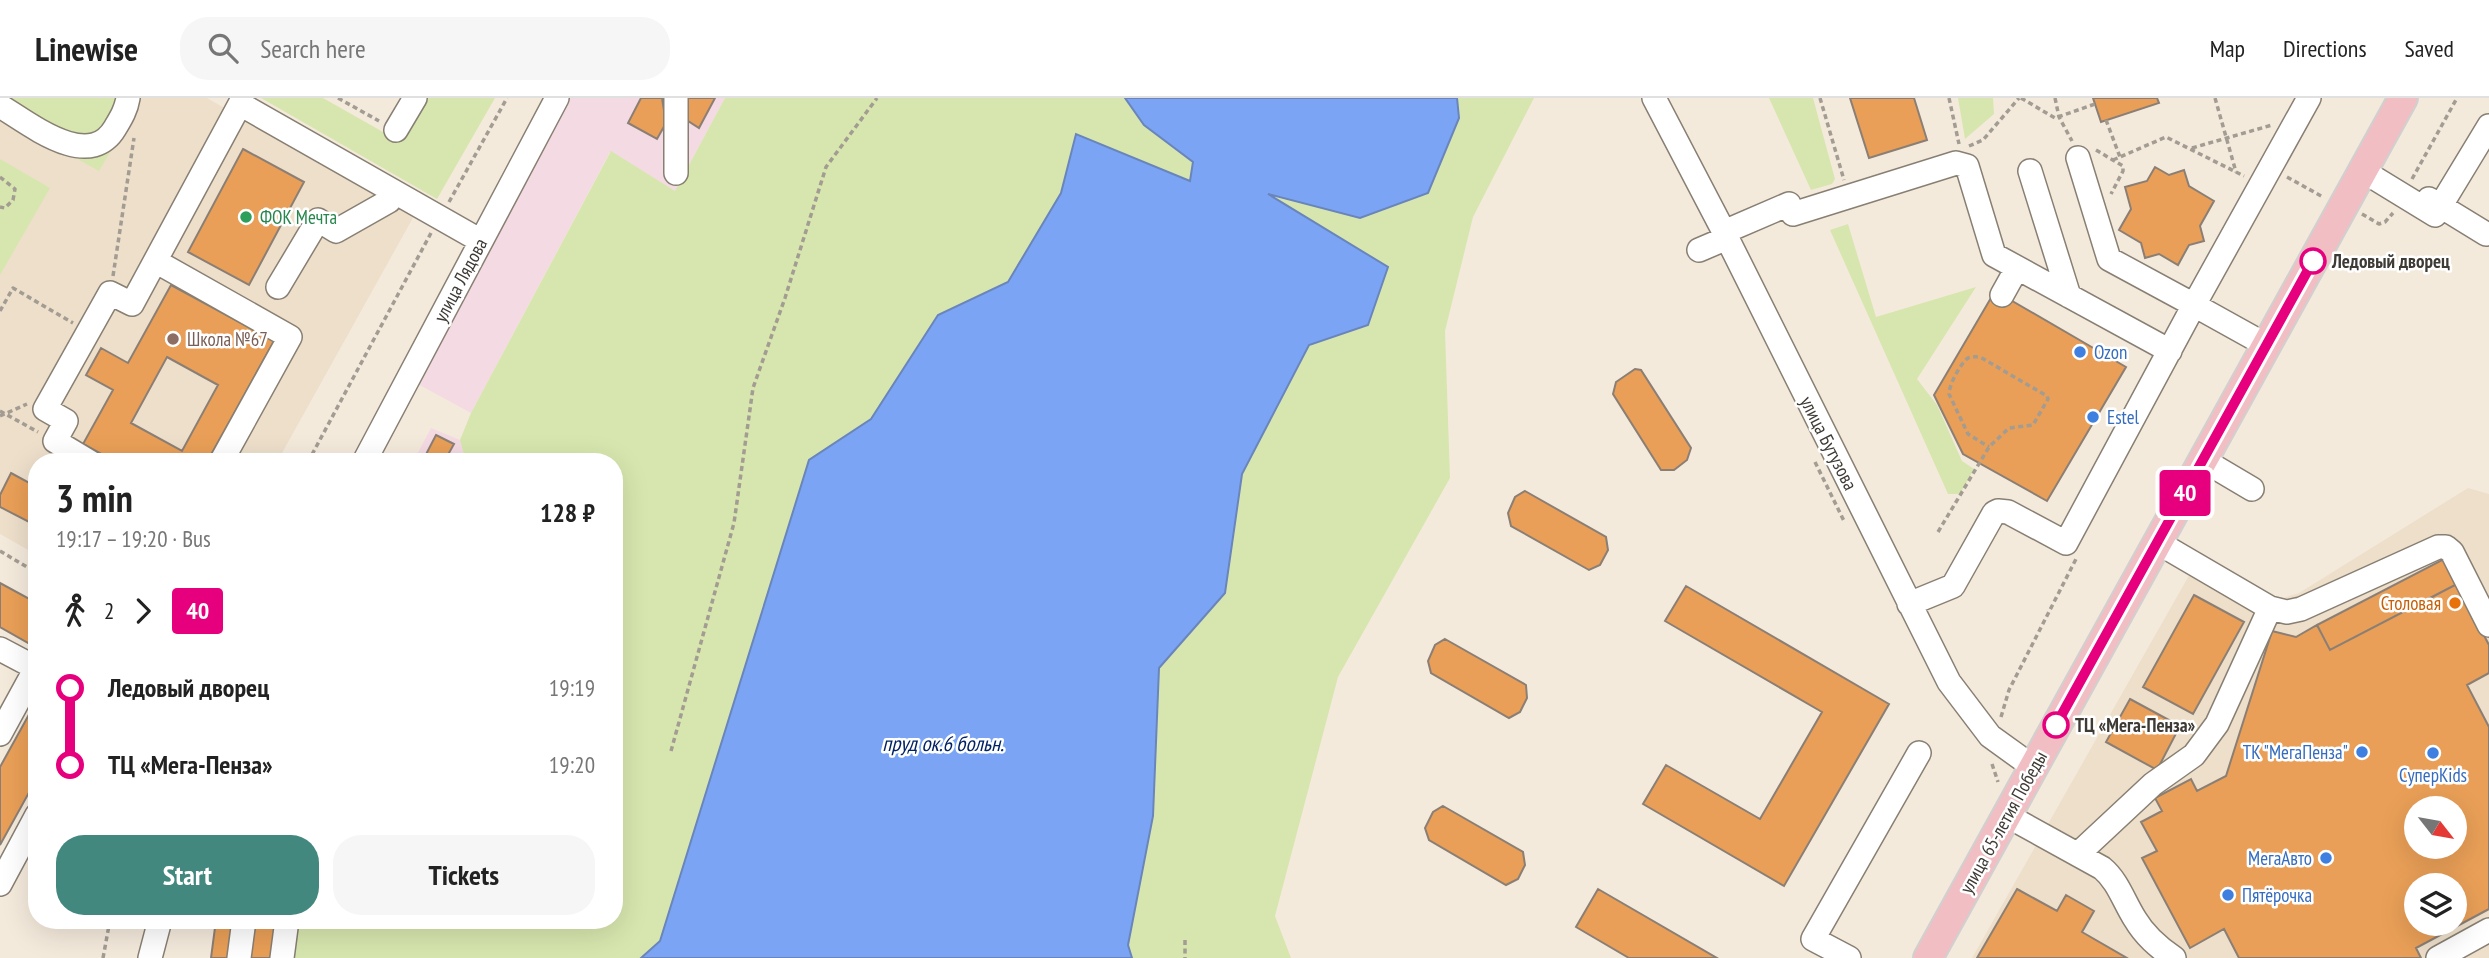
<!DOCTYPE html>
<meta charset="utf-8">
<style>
:root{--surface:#fff;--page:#f6f6f6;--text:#222;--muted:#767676;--line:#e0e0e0;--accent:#42887e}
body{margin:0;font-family:"PT Sans Narrow",sans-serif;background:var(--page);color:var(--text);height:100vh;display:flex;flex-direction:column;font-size:26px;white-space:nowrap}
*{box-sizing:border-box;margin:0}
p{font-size:23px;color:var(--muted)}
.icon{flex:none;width:38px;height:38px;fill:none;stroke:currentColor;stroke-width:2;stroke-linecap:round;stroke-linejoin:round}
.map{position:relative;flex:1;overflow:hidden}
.side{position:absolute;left:28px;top:355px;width:595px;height:476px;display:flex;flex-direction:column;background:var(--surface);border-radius:28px;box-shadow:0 7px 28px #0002}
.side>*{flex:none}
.badge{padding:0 14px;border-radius:5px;font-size:24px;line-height:46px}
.needle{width:46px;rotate:121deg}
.buttons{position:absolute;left:2404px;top:698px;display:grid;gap:14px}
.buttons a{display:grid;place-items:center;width:63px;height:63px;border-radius:50%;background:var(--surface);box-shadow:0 7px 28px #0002;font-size:35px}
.map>.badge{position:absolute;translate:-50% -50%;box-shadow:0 0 0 4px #fff}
.legs{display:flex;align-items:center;gap:10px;height:77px;padding:0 28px;font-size:23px}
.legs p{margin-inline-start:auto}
.overview{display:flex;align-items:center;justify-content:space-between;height:119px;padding:0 28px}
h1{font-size:38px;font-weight:700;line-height:52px}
.button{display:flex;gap:14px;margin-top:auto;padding:14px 28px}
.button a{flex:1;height:80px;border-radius:28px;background:var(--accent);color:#fff;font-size:28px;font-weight:700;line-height:80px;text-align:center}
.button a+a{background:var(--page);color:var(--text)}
ul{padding:0 28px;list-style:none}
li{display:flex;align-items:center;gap:24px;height:77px;font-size:26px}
li i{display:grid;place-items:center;width:10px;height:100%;margin:0 9px;background:currentColor}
li i::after{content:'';width:18px;height:18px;margin:-9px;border:5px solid;border-radius:50%;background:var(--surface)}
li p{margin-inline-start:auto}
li:first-child i{background:linear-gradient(#0000 50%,currentColor 0)}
li:last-child i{background:linear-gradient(currentColor 50%,#0000 0)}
header{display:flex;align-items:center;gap:42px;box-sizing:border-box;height:98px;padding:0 35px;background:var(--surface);border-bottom:2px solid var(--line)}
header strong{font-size:33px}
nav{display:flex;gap:38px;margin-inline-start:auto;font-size:24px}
.search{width:490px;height:63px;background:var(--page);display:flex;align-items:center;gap:18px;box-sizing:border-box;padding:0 24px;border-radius:28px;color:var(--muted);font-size:26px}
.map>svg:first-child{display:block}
</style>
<header>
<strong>Linewise</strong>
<div class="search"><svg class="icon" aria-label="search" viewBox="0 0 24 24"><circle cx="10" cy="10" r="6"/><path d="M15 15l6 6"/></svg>Search here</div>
<nav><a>Map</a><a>Directions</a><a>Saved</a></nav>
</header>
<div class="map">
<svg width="2489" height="860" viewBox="0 0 2489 860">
<rect width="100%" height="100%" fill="#f4eadc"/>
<path fill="#eddfca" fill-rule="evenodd" d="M0,0H207L414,118L277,364H37V457L0,436Z
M2468,390L2489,396V860H1972L2200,458L2269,498L2283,500L2299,495ZM2417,710H2455V749H2417ZM2417,788H2455V826H2417Z"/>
<path fill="#f4dae2" d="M567,0H725L675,93L610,54L471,315L414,284Z
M431,330L460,342L466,364H413Z"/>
<path fill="#d7e6ae" d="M0,0H141L99,73L0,17Z
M261,0H323L399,43L424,0H495L437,101Z
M725,0H1534L1473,119L1445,233L1450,380L1338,579L1275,818L1291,860H292L297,823L614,822V364H466L460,342L471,315L611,53L675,93Z
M1769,0H1813L1835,81L1832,86L1811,92Z
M1958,0H1993L1994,16L1965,41Z
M0,61L50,90L0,177Z
M1848,126L1876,219L1976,189L1917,281L1937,307L1962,363L1974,371L1960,396H1948L1830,132Z"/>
<path fill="#7ba5f4" stroke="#6985bb" stroke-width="2" d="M1125,0H1457L1459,20L1428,95L1360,120L1268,96L1388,169L1368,227L1309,247L1242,376L1225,495L1159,570L1153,718L1128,847L1132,860H641L660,843L809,362L871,321L938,217L1008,184L1061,95L1076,36L1190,83L1193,64L1144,27Z"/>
<path fill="#e99f57" stroke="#8b7f75" stroke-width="2" fill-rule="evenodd" d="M641,0H662L666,25L657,41L628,25Z
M687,0H715L699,30L682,19Z
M1850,0H1914L1927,42L1869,60Z
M2093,0H2157L2159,5L2101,24Z
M243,51L304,84L249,187L188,154Z
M2155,69L2169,77L2184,72L2189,88L2214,103L2200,128L2204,143L2189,147L2178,167L2159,156L2145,160L2141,145L2119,132L2131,111L2125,89L2147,83Z
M171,187L274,243L207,364H116L83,346L113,292L86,277L101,250L128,265ZM167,259L218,287L182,353L131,325Z
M1995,193L2126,269L2047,403L1963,356L1934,297Z
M1635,271L1641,272L1691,350L1687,362L1674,372H1661L1613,296L1616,284Z
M436,337L454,346L444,364H422Z
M11,375L37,389V428L0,409V397Z
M1525,393L1606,439L1608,452L1600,467L1589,472L1511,428L1508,415L1515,399Z
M2444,461L2457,486L2330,552L2317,527Z
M0,485L37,505V550L0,529Z
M2457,486L2489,547V575L2467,587L2489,629V811L2416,850L2421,860H2239L2224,831L2190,850L2142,760L2157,753L2141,724L2162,713L2155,700L2191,681L2197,693L2226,678L2272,533L2296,539L2317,527L2330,552ZM2417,710H2455V749H2417ZM2417,788H2455V826H2417Z
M1686,488L1889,606L1784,788L1643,706L1666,667L1760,721L1822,614L1665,523Z
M2194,497L2244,524L2193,616L2143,589Z
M1445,541L1526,587L1527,600L1520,614L1509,620L1431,575L1428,563L1435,547Z
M2130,601L2180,628L2157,672L2106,644Z
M37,602V680L0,747V669Z
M1443,708L1523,754L1525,767L1518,781L1506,787L1429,742L1425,730L1433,714Z
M1598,791L1717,860H1629L1576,829Z
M2017,791L2057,813L2066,797L2094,813L2082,834L2127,860H1977Z
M216,822H235L230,860H211Z
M256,822H279L273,860H250Z"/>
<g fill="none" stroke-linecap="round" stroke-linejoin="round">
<defs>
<path id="minor" d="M1654,0L1724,134L1949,584L1990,638L2033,669
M0,8C30,26 89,74 115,30C121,20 126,12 128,0
M396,32L415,0
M2030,73L2069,198
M2363,73L2435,117L2489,28
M676,75V0
M2429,101L2486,136
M1793,116L1956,65L1967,68L1994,157L2170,253
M1724,134L1789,106
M1699,152L1727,140
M157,164L290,239L221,364
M278,189L318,122L336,133L389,103L394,95
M2002,197L2017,170
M2266,247L2194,207L2309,0
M2203,362L2252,391
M90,364L55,343L66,323L45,311L110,195L132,206L240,6L481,143
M364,364L557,0
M2157,444L2270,510
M1909,506L1953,488L1994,415L1998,413L2008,414L2066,445L2194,207L2109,161L2078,60
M0,551L36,570L0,636
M2006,717L2102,770C2118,783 2124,804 2135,821C2145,838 2158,849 2174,860
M2078,756L2153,686L2194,657L2217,626L2270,510L2287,514L2301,511L2438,449H2446L2452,454L2489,527
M0,786L37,717
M150,860L160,822
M239,860L244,822
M282,860L287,822
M1849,860L1813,841L1919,655
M2438,860L2489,832"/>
<path id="major" d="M1928,860L2403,0"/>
</defs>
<use href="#minor" stroke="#887f73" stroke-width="26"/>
<use href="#major" stroke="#d1d0cf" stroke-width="32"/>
<path stroke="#a39c92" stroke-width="3.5" stroke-dasharray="5 3.5" stroke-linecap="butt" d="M338,0L379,23
M1820,0L1844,82
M1949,0L1959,46
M2021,0L2055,20L2095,6
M2055,0L2059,19L2072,43
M2215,0L2236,74
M2106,22L2120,59
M1969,48L1983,42L2019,0
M2192,50L2272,27
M2096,52L2123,68V73L2111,96
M2113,62L2166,39L2244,78
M0,79L15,91L13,102L5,110L0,109
M2287,79L2323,99
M2412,81L2457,0
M449,104L507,0
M2362,116L2379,126L2385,124L2393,115
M113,178L134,40
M0,213L13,190L73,225
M0,313L38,334
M0,318L27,306
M308,364L431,135
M1815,364L1844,423
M1938,434L1989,349L2009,330L2033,327L2048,301L2047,298L1980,259C1975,259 1972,258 1968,260C1960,266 1949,287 1949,296L1968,336L1989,349
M0,453L37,475
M2001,619L2009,592L2076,461
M671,653L734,425L753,290L785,200L826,69L877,0
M1992,666L1998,684
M1185,842V860
M103,860L110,822"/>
<use href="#minor" stroke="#fff" stroke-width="23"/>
<use href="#major" stroke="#f0bec3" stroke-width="28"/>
</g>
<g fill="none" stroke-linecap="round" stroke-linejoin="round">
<defs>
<path id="line-1" d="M2056,627L2313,163"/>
</defs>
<use href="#line-1" stroke="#fff" stroke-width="16"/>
<use href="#line-1" stroke="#e6007e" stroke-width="10"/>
</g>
<circle fill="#2e9e5b" stroke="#fff" stroke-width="2.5" cx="246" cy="119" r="7"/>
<g fill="#fff" stroke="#e6007e" stroke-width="3.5">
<circle cx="2313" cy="163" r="12"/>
<circle cx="2056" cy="627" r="12"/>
</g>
<circle fill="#8d6e63" stroke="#fff" stroke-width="2.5" cx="173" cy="241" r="7"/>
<g fill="#3f7fe0" stroke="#fff" stroke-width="2.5">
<circle cx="2080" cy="254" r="7"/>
<circle cx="2093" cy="319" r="7"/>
<circle cx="2362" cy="654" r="7"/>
<circle cx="2433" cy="655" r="7"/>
<circle cx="2326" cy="760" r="7"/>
<circle cx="2228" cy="797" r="7"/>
</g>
<circle fill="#e8710a" stroke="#fff" stroke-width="2.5" cx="2455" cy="505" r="7"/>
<g text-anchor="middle" stroke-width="5" stroke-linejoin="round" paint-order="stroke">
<g font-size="19" fill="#27864d" stroke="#fff" text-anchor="start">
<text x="260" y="126">ФОК Мечта</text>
</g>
<g font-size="19" font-weight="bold" fill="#3e3a35" stroke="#fff" text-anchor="start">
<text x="2332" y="170">Ледовый дворец</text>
<text x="2075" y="634">ТЦ «Мега-Пенза»</text>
</g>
<g font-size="19" fill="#3e3a35" stroke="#fff">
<text transform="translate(460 182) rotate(-62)" y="7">улица Лядова</text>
<text transform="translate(1829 345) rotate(63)" y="7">улица Бутузова</text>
<text transform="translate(2003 724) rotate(-61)" y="7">улица 65-летия Победы</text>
</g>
<g font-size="19" fill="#785e54" stroke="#fff" text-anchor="start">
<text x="187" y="248">Школа №67</text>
</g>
<g font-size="19" fill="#366cbe" stroke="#fff" text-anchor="start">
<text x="2094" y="261">Ozon</text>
<text x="2107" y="326">Estel</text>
<text x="2348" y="661" text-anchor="end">ТК "МегаПенза"</text>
<text x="2433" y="684" text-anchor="middle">СуперKids</text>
<text x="2312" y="767" text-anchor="end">МегаАвто</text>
<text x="2242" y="804">Пятёрочка</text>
</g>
<g font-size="19" fill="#c56008" stroke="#fff" text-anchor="end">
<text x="2441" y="512">Столовая</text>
</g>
<g font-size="21" font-style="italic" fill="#022264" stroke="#fff">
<text x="943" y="653">пруд ок.6 больн.</text>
</g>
</g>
</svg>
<div class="buttons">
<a><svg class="needle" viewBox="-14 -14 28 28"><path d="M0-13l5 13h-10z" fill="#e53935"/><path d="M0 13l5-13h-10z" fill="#767676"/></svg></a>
<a><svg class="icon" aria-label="layers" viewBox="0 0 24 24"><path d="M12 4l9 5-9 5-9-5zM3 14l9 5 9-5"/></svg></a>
</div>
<b class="badge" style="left:2185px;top:395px;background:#e6007e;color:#fff">40</b>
<section class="side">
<div class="overview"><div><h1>3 min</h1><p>19:17 – 19:20 · Bus</p></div><b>128 ₽</b></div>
<div class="legs"><svg class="icon" aria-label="walk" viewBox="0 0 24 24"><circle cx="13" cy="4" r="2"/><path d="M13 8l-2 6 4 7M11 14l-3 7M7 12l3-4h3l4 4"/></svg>2<svg class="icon" aria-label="forward" viewBox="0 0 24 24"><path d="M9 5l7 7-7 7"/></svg><b class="badge" style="background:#e6007e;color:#fff">40</b></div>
<ul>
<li><i style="color:#e6007e"></i><b>Ледовый дворец</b><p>19:19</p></li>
<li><i style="color:#e6007e"></i><b>ТЦ «Мега-Пенза»</b><p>19:20</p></li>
</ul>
<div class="button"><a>Start</a><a>Tickets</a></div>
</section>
</div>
